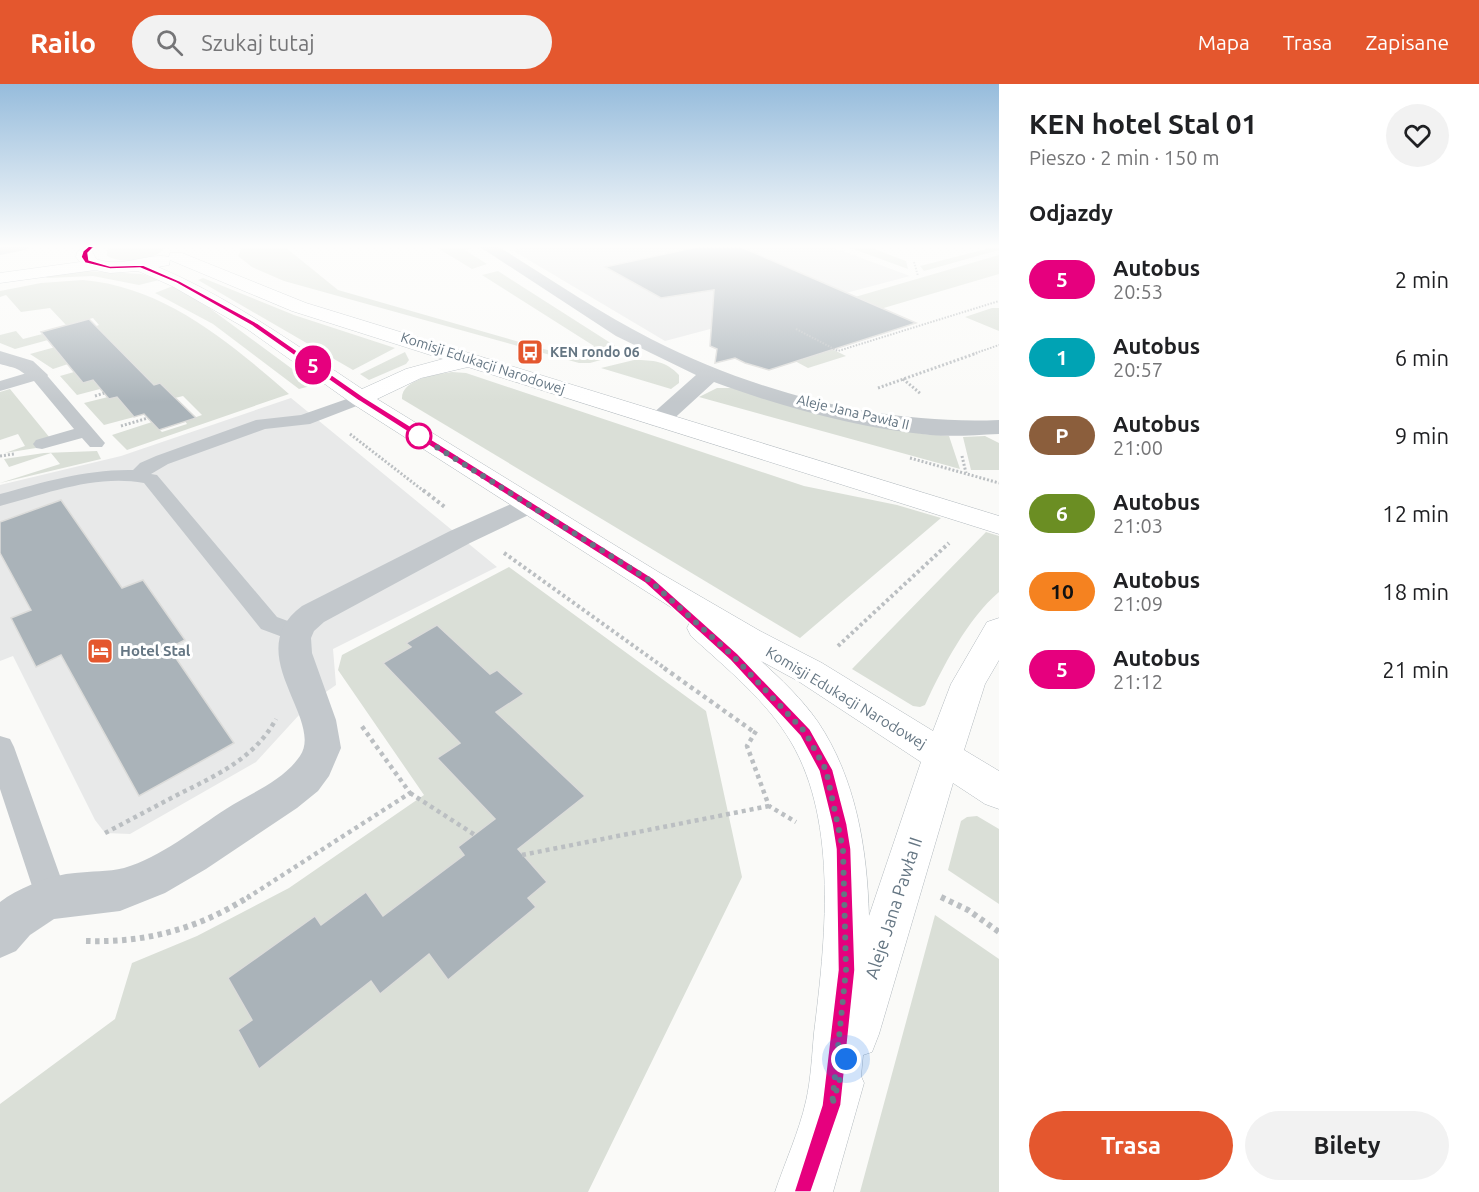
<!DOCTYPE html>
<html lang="pl">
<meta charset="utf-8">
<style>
:root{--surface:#fff;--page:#f2f2f2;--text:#202124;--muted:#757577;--accent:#e4572e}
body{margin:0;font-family:Ubuntu,sans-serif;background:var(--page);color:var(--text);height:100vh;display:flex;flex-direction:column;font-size:22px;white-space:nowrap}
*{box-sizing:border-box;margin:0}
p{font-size:20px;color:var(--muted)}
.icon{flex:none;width:33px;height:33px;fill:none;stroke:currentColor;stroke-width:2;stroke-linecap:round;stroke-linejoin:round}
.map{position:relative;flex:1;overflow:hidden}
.details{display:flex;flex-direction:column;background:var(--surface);width:480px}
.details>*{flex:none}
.badge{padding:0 12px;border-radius:20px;font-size:21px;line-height:39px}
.you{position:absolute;width:30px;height:30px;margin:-15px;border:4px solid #fff;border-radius:50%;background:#1a73e8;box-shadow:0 0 0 9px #1a73e833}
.map>.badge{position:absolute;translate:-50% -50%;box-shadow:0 0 0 3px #fff}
h2{padding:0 30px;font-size:22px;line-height:54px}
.round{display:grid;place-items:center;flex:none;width:63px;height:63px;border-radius:32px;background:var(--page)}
.overview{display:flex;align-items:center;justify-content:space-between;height:102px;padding:0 30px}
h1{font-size:28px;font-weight:700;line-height:45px}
.cta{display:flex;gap:12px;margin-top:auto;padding:12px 30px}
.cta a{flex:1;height:69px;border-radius:36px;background:var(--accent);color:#fff;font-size:24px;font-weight:700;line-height:69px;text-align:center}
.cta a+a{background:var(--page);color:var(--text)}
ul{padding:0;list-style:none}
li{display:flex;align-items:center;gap:18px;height:78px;padding:0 30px}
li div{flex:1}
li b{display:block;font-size:22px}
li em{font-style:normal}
li .badge{min-width:66px;font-weight:700;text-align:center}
header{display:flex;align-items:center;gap:36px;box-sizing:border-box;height:84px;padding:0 30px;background:var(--accent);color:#fff}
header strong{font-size:28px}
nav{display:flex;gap:33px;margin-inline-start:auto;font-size:21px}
.search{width:420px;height:54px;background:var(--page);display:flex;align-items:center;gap:15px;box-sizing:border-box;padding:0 21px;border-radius:33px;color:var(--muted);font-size:22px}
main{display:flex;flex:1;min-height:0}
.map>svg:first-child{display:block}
</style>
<header>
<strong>Railo</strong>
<div class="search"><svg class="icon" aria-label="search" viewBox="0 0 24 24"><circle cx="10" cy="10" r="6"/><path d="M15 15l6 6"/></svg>Szukaj tutaj</div>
<nav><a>Mapa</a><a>Trasa</a><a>Zapisane</a></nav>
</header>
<main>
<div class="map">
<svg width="999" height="1108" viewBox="0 0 999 1108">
<rect width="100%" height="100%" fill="#fafaf8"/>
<path fill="#e8e9e9" d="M525,163H832L910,192L665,257L512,166Z
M291,314L497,483L333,565L336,601L310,619L256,678L130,750L105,749L95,736L13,572L0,577V401L121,372Z"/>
<path fill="#dadfd7" d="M112,163H165C156,178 121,180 107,172V166Z
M242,163H285L338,206L565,271L594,262L482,191L498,187L620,265L622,270L590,279H579L284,197L252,183L238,172Z
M436,163H478L465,166L487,180L472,185Z
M848,163H869L906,177L908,185Z
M994,163H999V166L924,187L920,182Z
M999,171V190L809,246L807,227Z
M86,187L142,190L159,196L139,201L93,192L47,194L43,191Z
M203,194L294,231L395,264L353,286L198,196Z
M83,196C165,203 229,258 289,310L127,366L112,351L152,338L162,348L187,340L185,337L202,331L183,312L175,314L154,301L135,282L128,284L94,243L99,241L93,234L66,241L50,224L21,228L6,211L0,213V207L41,199Z
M173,202L208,223L314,301L299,305L213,240L155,209Z
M992,224H999V247L965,233Z
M737,246H794L846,272L808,284Z
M16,247L23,255L54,247L59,253L15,265L0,259V251Z
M59,262L68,280L53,285L30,270Z
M405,268L409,276L406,280L369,296L360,290Z
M634,276C653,276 666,277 679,291V299L671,305L601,284Z
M74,288L93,296L100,305L77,311L60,292Z
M452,288L466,289L804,402L897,421L941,434L800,554L402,315C401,295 437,290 452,288Z
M717,304H732L923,350L949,352L960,385L699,313Z
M10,305L50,354L34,359L36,364L5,369L25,362L18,350L0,356V308Z
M108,313L110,315L117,313L134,333L104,341L84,319Z
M985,352L999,359V386H971L963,353Z
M97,367L101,375L0,399L60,380L51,369L9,383L4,375L44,369Z
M986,448L999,452V508C968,534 942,584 925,621L920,623L913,622L852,585Z
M509,483L706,627L742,793L588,1108H0V1020L115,935L132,879L197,852L289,804L424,711L338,586L342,571Z
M977,732L999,745V820L948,786L961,737L967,733Z
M935,831L999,875V1108H860Z"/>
<path fill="#aab3b9" stroke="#dcdcda" stroke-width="1.5" d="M697,163H741L916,239L769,286L745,279L735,274L715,279L717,265L710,262L714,206L661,214L605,183Z
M89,235L154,301L160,299L196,334L159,346L144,330L134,333L117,313L109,315L93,296L83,299L41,248Z
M61,416L122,504L143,496L185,556L169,564L234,659L139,712L61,571L36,583L11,534L31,526L0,469V438Z
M437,541L490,590L497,586L524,610L496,628L585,712L518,765L547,798L528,814L536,823L448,896L429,870L380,910L371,897L259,985L238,946L252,936L228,894L315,832L321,841L366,808L383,832L464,771L458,763L495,735L437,674L460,659L383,579L411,563L406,559Z"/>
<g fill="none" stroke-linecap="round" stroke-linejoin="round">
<defs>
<path id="secondary" d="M85,163L91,165L96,175C123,185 148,168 169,173L170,169H182L306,219L999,432V450L468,283L421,294L377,315L660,489L760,547L822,579L933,647L951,600L987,538L999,534V576L985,600L964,666L999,687V725L985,720L953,699L879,950L872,968L863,971L861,992L864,999L833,1108H775C785,1078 799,1048 806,1017C811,995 812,971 814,949C825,860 839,739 791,658C767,617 726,584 691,552L687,544L691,536L353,320L247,245L172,202L138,187L110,189L95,186L0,199V189L80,178L76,173L77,168ZM170,176L292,227L443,275L406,285L362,305C296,261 231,214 158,183L169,181ZM761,577L798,597L921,678L869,832C867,764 856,695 818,638C802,615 781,595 761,577Z"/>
</defs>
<use href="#secondary" stroke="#b3babf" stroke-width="1"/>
<path stroke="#bbbfc2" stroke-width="2" stroke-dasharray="1.5 1.5" stroke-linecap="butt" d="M914,178L918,192
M796,245L838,267L999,217
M973,270L999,261"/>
<path stroke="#bbbfc2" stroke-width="3" stroke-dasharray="2 2" stroke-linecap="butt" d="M903,295L921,310
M878,304L977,269
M95,312L104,309
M121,342L148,334
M350,350L425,408
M0,372L14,370
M962,372L966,389
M910,374L999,399"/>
<path stroke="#bbbfc2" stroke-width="4" stroke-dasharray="3 3" stroke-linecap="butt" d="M423,406L446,424
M504,469L666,585
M838,562L949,459"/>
<path stroke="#bbbfc2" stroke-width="4.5" stroke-dasharray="4 4" stroke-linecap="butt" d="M664,584L754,648
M756,647L747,662L769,722L796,738
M410,709L475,751
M105,749C130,736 154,723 179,710C217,691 255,674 276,635
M522,771L769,722
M247,814L410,709L361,641"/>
<path stroke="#bbbfc2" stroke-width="6" stroke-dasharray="4.5 4.5" stroke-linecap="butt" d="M941,813L968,826L999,848
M86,857C146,859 198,845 250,812"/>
<path fill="#c3c8cc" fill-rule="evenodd" d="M0,163H31L25,166L0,171Z
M37,286L44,288L105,359L102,363H90L82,354L42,365L36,364L33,360L36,356L74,345L34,297L0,307V297Z
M361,310L369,315L367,318L310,340L265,345L168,380L151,390L157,391L277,533L304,543L308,549L304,555L296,558L261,545L144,399C95,390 46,410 0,422V410C44,398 87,385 133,386L140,379L156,372L256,336L301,331Z
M0,652L10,655L14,663L68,814L63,825L52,830L41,825L36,814L0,705Z"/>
<path fill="#c3c8cc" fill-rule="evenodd" d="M480,163H499C549,194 598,228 651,255C757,309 881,341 999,336V350C976,351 953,353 930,351C857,344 782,323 714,298L667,341L659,343L651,341L647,336L651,331L696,291L616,252Z
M0,267L33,277L48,291L45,296C31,299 29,292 19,286C14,283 6,282 0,280Z
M527,413L537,415L541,421L537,427L470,459L324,538L314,547L311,554L312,569L336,636L341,664L329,692L318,707L297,724L206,785L165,809L120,827L54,835L30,851L16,867L0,874V818L7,813C27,801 51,791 75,789C91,787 108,788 124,784C161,773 195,745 226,725C251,709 283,697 300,672C325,635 239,569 302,522L450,447Z"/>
<use href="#secondary" fill="#fff" fill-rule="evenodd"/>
</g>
<linearGradient id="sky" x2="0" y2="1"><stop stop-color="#96bcdc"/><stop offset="0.51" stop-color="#fdfdfc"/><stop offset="1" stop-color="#fdfdfc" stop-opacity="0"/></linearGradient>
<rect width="999" height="318" fill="url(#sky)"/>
<path fill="#e6007e" stroke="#fff" stroke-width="1.5" d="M89,162L94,163L88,169L89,176L110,182L143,181L180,197L257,239L364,313L653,494L738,570L810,645L833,686L847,740L851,765L855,886L841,1021L811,1108H794L822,1021L838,886L836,765L832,740L819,687L800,652L730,576L645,499L359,317L252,242L176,199L140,184L110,185L85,179L81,173L83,167Z"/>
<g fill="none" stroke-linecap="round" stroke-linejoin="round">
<path stroke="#657683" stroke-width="6" stroke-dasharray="0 10.8" d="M419,352L649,496L734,573L805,648L826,686L843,765L846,886L832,1021L846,975"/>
</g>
<defs>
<symbol id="bus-square" viewBox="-11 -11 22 22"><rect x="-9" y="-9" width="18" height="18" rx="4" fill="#e4572e" stroke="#fff"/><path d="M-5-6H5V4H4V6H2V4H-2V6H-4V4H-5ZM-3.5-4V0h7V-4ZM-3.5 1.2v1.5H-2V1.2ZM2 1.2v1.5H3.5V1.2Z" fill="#fff"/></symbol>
<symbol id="hotel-square" viewBox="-11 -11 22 22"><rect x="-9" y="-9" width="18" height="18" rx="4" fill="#e4572e" stroke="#fff"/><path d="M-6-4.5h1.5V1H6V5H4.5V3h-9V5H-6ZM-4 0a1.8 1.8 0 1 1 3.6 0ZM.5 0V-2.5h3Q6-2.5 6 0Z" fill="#fff"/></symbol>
</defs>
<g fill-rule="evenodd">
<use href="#bus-square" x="515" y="253" width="30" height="30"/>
<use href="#hotel-square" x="85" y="552" width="30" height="30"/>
</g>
<circle fill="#fff" stroke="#e6007e" stroke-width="3" cx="419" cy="352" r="12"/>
<g text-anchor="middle" stroke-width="6" stroke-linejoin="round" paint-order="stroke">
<g font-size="14" font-weight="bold" fill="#657683" stroke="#fff" text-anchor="start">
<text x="550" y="273">KEN rondo 06</text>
</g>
<g font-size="14" fill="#657683" stroke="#fff">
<text transform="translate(483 279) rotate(18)" y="5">Komisji Edukacji Narodowej</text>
<text transform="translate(853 328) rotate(13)" y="5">Aleje Jana Pawła II</text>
</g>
<g font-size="15" font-weight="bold" fill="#657683" stroke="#fff" text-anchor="start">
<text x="120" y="572">Hotel Stal</text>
</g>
<g font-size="15" fill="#657683" stroke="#fff">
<text transform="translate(846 614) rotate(31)" y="5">Komisji Edukacji Narodowej</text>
</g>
<g font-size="18" fill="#657683" stroke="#fff">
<text transform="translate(894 824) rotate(-72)" y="6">Aleje Jana Pawła II</text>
</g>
</g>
</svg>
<div class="you" style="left:846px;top:975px"></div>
<b class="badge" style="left:313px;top:281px;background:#e6007e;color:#fff">5</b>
</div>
<section class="details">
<div class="overview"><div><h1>KEN hotel Stal 01</h1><p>Pieszo · 2 min · 150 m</p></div><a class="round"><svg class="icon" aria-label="heart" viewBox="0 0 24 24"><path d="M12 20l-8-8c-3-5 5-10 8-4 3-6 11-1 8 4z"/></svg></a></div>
<h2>Odjazdy</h2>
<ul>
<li><span class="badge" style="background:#e6007e;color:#fff">5</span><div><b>Autobus</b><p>20:53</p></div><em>2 min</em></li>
<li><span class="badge" style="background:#00a3b4;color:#fff">1</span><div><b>Autobus</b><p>20:57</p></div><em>6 min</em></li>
<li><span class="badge" style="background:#8b5e3c;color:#fff">P</span><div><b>Autobus</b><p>21:00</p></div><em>9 min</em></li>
<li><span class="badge" style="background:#6b8e23;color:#fff">6</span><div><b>Autobus</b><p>21:03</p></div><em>12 min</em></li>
<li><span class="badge" style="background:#f58220;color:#111">10</span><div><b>Autobus</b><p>21:09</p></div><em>18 min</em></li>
<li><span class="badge" style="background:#e6007e;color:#fff">5</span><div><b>Autobus</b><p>21:12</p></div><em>21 min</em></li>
</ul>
<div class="cta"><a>Trasa</a><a>Bilety</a></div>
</section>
</main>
